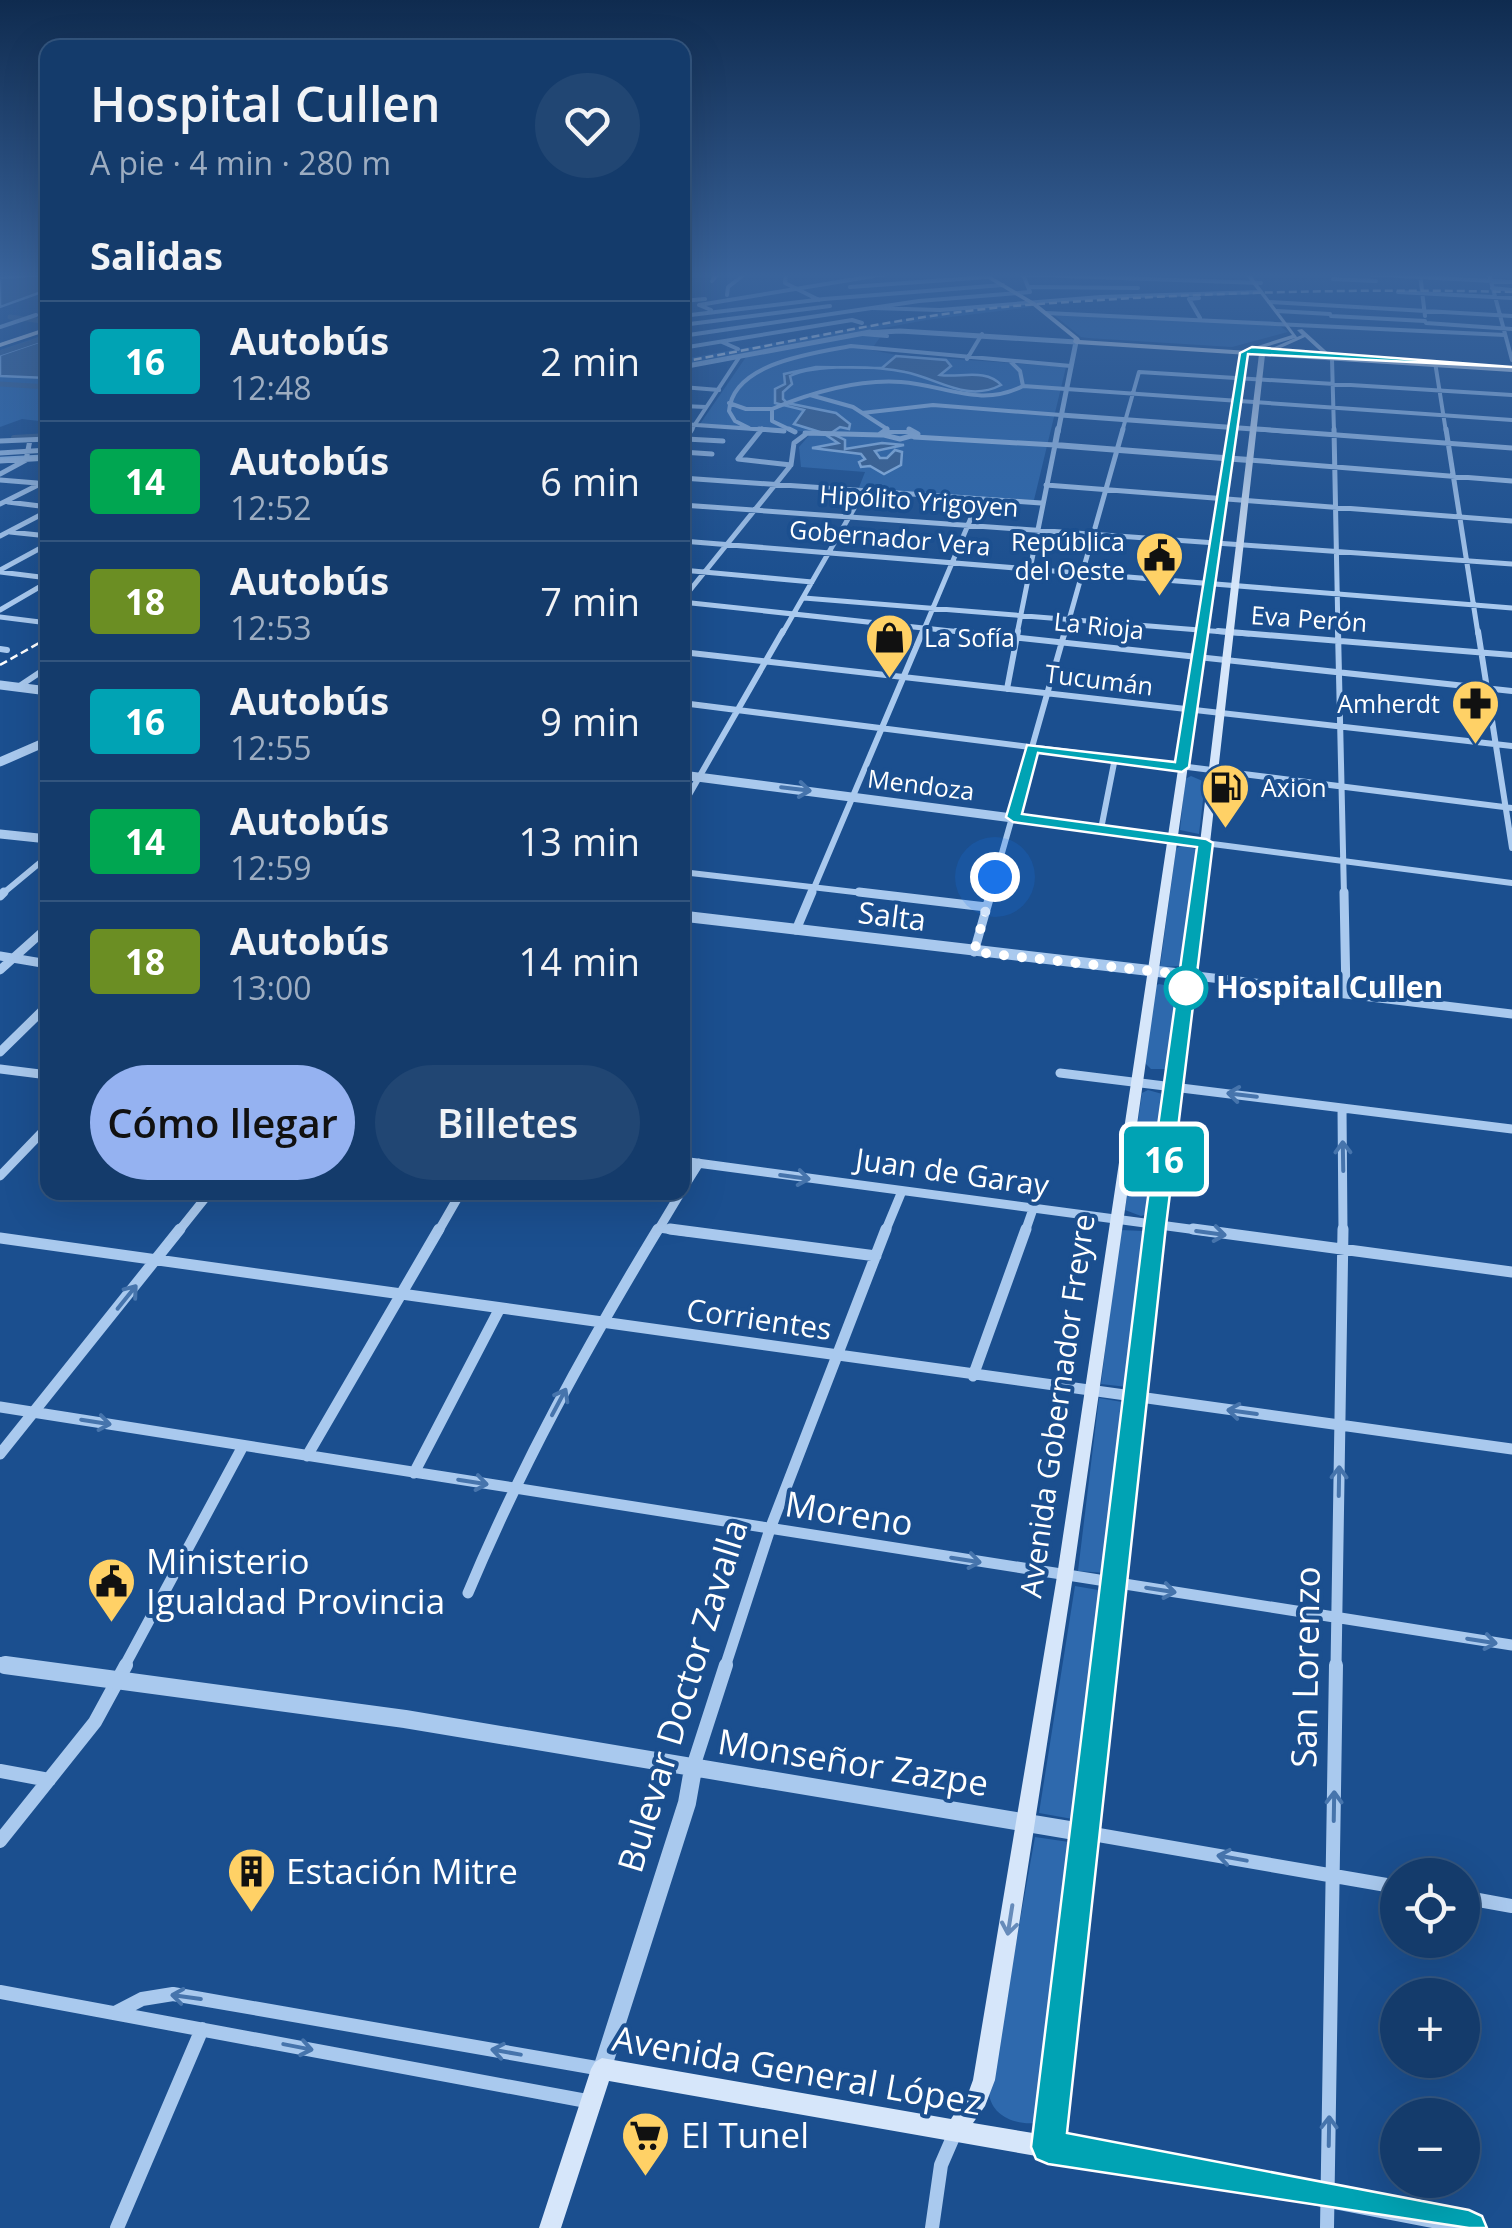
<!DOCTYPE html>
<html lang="es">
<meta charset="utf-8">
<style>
:root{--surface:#143b6b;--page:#214673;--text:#f1f3f6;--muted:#9dadc1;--line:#33557e;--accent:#95b2f1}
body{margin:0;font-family:"Open Sans",sans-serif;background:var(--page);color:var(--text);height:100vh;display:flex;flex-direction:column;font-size:38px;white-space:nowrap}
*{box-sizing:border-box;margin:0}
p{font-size:32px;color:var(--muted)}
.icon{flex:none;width:55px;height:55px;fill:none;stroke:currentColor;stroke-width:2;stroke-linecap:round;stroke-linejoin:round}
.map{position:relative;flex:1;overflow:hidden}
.panel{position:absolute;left:40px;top:40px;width:650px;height:1160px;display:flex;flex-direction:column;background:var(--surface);border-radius:20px;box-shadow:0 10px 40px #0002,0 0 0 2px var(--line)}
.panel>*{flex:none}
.badge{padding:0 20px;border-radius:8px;font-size:35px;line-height:65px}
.fabs{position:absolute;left:1380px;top:1858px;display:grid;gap:20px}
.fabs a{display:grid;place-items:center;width:100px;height:100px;border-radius:50%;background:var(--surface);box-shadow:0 10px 40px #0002,0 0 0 2px var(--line);font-size:50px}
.you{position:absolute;width:50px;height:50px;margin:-25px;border:8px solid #fff;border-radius:50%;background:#1a73e8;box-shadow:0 0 0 15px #1a73e833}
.map>.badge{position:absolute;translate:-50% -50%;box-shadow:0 0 0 5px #fff}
h2{padding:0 50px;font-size:38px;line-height:90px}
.round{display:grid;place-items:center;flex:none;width:105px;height:105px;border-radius:52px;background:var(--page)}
.summary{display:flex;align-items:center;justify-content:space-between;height:170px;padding:0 50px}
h1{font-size:48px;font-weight:600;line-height:75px}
.button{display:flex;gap:20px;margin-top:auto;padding:20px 50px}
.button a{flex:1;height:115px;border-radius:60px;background:var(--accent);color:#111;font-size:40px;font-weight:600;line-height:115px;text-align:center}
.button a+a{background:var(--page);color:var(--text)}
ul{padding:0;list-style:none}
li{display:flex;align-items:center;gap:30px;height:120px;padding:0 50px;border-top:2px solid var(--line)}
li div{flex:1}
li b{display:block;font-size:38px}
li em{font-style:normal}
li .badge{min-width:110px;font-weight:700;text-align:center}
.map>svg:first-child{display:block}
</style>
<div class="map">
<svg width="1512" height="2228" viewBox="0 0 1512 2228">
<rect width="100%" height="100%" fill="#1b4f8f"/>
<path fill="#2e69ad" d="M1026,303L1032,307L926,320L683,366V359L971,307Z
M1054,315L1273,321L1288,332L1232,347L1088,338L1081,337Z
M47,334V422L22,419L0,427V350Z
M860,335L881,336L871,350L897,355L1066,367L1034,500L858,490L865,472L801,467L799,447L812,432L700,424L746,357Z
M1191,776L1205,782L1199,834L1180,830L1185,779Z
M1181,845L1199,850L1182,966L1160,967L1176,849Z
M1159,984L1174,987L1176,992L1168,1069H1151L1145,1063L1155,986Z
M1148,1090L1166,1095L1151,1213L1141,1216L1125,1210L1142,1093Z
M1120,1230L1144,1231L1127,1387L1101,1384Z
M1099,1398L1128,1403L1106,1573L1078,1571Z
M1075,1586L1104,1591L1078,1820L1039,1813Z
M1035,1837L1069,1842L1041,2114L1035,2123C1014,2125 991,2115 989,2093Z"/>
<path fill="#3c6290" stroke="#9cc4f0" stroke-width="2.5" d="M47,275V290L0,307V278Z
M47,339V378L0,376V355Z
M896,356L946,360L951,366L940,375C960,378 986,368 1001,385C967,403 937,378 905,372C878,366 814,364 790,376L792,384L783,392V399L787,403L836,413L850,424L849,429L840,427L831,433L845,440V449L882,443L904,445L875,451L880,458H887L895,450L902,452L901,465L884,474L870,466L861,467L859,462L865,459L861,454L812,448L838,443L823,433L794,424L804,410L775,403V389L785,384L784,374L816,367L882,368Z"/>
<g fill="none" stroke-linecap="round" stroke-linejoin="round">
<path stroke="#9cc4f0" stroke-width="2.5" d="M0,458L38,456"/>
<path stroke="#3c6290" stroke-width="5" d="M10,317L24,319
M28,319L48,322
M0,353L48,337
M0,384L48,387"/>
<path stroke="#3c6290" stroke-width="6" d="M14,438L48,436"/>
<path stroke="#a9c9ee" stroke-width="4" d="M786,274L785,283L819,300
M1011,274L1261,283
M1362,274L1512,282
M1420,274L1425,316
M1489,274L1512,360
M1333,279L1376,281
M712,281L718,274
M850,287L988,277
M1030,287L1138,288
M1492,288L1512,290
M1398,292L1512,298
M727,295L728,287L745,274
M1199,298L1189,299L1200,318
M682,301L705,299
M1269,302L1512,316
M872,308L940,310L1101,297L1261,292
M711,310L699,305L886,274
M1277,311L1330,314
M1046,313L1505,335
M682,316L824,299L1003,285
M1331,316L1425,321
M1426,323L1512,329
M682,325L830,306
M0,327L36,315
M863,334L887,336
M682,336L919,301L1030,292L1023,274
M722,342L738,349
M682,348L852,320L862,323
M967,359L982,334
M1332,359L1334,432
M1435,362L1446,432
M1023,386L1512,420
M682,387L719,390
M810,395L853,407L887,429
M729,403L746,409H772
M682,406L706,407
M862,413L933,405L1061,415
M682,424L784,431
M749,428L735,421L729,411C733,363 813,353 851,346L1071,366
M1253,429L1291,432
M690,432L740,356
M795,432L772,421V409C813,392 857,379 901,382C945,385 980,408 1023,386L1020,371L1011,362
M883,432H914
M1122,432L1139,372L1512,395"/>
<path stroke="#a9c9ee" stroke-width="5" d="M759,429L784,431
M762,429L738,459L791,465
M789,429L795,432
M887,429L880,434L900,439L918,434L909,429
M1257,429L1512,448
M1334,429L1338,634
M1446,429L1478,634
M805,433L882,435
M914,437L1055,445
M686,439L723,441
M0,441L48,439
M682,444L692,429
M682,452L712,454
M0,453L48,450
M1249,460L1512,481
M0,461L48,458
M0,474L26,460L30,440
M682,478L1041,503
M0,480L37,483
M1046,485L1512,521
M8,502L48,507
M0,504L48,480
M682,505L1512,564
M10,532L48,536
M0,536L48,511
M682,541L1512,608
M0,570L48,544
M682,570L812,582
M0,572L48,578
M804,598L1249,634
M682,600L791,465L794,443L806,434
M682,602L979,634
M0,610L48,582
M0,617L48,623
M782,634L864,491
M922,634L979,499
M1017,634L1055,445
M1065,634L1123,429"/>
<path stroke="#a9c9ee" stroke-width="6" d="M956,631L1512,691
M1218,631L1512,655
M1338,631L1344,895
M1478,631L1512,848
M0,649L7,650
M682,652L1512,746
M18,687L48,667
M1007,689L1018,631
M682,703L1512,808
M682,807L783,631
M1101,829L1115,758
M1205,843L1512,883
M682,872L880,895
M1,895L48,856
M811,895L923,631
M990,895L1065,631"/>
<path stroke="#a9c9ee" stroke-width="9" d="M859,892L986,907
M1344,892L1346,994
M0,896L4,892
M796,930L812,892
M974,952L991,892
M0,956L48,964
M0,970L48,927
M1188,975L1512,1014
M0,1052L48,1005
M0,1069L48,1075
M1060,1073L1512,1129
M1342,1108L1343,1232
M682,1161L1212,1232
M0,1176L48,1126
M682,1190L699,1163
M659,1228L689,1232
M178,1232L210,1192
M438,1232L461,1192
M657,1232L681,1192
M885,1232L902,1191
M1025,1232L1033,1209"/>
<path stroke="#a9c9ee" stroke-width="11" d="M670,1229L876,1256
M1193,1229L1512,1272
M0,1238L1512,1449
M973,1376L1026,1229
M0,1407L1512,1645
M0,1454L180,1229
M307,1456L439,1229
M414,1473L500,1308
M468,1593C522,1464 586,1348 658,1229
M124,1667L243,1446
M725,1667L770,1529L886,1229
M1336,1667L1343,1229"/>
<path stroke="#a9c9ee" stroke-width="14" d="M693,1767L726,1665
M0,1771L49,1780
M1087,1833L1398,1887
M0,1841L95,1722L126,1665
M1462,1897L1512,1906
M0,1992L592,2102
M115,2013L142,1999L173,1994L602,2069
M1049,2147L1469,2228
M117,2228L202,2029
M932,2228L941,2165L954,2135
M1327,2228L1336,1665"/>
<path stroke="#a9c9ee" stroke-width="5" d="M864,333L900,331L1076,342L1058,432
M682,367L870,332
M1061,415L1253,429"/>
<path stroke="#a9c9ee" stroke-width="6" d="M1058,429L1055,445L1249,460"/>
<path stroke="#a9c9ee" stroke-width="9" d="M0,685L48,691
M0,762L48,741
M682,775L1205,843
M0,834L48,839"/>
<path stroke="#a9c9ee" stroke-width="11" d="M682,916L1188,975"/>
<path stroke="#a9c9ee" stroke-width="14" d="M0,1664L23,1667"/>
<path stroke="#a9c9ee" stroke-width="18" d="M5,1665L405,1719L1087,1833
M602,2069L687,1803L693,1769"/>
<path fill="#d6e6fa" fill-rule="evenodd" d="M1245,274H1250L1297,337L1302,335L1297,330L1302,329L1335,359L1330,360L1305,337L1265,355L1210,843L1162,1225L1059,2147L1056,2155L1048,2158L609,2081L561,2228H539L591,2069L595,2062L602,2058L951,2119L969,2091L973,2080L1057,1576L1240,356L1245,350L1292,335ZM1295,338L1259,354L1200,843L1148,1225L1039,2134L973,2123L985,2106L995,2080L1073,1576L1246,356L1249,352Z"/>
<path fill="#f0f6ff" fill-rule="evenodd" d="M980,274H987L1036,303L1079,338L1080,340L1512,368V372L1076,344L1073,342L1074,339L1032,305Z"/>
<path fill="#fff" fill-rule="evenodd" d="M48,327V331L0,347V343Z"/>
<path stroke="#fff" stroke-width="2.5" stroke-dasharray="8 4" stroke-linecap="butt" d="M682,362C796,341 911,314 1026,305C1187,293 1351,288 1512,292
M0,665L48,638"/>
</g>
<defs><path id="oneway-shaft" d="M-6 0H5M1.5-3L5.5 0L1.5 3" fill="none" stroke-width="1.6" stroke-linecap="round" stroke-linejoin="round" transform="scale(2.5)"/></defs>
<g stroke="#4674ac">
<use href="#oneway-shaft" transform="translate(796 789) rotate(7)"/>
<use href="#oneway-shaft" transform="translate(1242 1095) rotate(-173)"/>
<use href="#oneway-shaft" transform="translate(1343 1156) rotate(-91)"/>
<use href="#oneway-shaft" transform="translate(795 1177) rotate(8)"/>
<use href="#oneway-shaft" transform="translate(1211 1233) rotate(8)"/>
<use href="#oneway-shaft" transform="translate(127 1297) rotate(-51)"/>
<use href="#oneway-shaft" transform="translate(559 1402) rotate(-62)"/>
<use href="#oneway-shaft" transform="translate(1242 1412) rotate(-172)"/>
<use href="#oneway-shaft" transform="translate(96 1422) rotate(9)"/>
<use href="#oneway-shaft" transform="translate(1339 1481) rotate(-89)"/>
<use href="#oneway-shaft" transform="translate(473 1482) rotate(9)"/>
<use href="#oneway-shaft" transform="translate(966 1560) rotate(9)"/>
<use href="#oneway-shaft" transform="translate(1161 1590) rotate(9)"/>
<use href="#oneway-shaft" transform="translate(1482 1641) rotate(9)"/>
<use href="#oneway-shaft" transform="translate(1334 1806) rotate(-89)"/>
<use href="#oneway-shaft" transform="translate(1232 1858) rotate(-170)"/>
<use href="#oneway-shaft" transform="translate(186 1997) rotate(-172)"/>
<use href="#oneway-shaft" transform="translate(298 2047) rotate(11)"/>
<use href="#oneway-shaft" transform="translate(506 2052) rotate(-170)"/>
<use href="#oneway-shaft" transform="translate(1329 2131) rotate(-89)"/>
</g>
<use stroke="#668bba" href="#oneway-shaft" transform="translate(1010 1920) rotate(99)"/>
<linearGradient id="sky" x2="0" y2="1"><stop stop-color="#0f2b4f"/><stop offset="0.47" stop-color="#39639b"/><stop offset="1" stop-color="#39639b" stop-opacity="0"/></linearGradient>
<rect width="1512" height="586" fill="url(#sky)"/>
<path fill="#00a3b4" stroke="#fff" stroke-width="2.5" d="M1252,347L1512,367L1248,354L1189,767L1182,772L1038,753L1022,814L1206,839L1213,843L1166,1226L1067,2133L1469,2210L1482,2216L1487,2228H1469L1048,2164L1036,2159L1031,2147L1144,1226L1197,847L1013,822L1006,817L1027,745L1175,762L1240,353Z"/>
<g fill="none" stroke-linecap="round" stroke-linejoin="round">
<path stroke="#fff" stroke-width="10" stroke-dasharray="0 18" d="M995,877L974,952L1188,975L1186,988"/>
</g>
<defs>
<symbol id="civic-pin" viewBox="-11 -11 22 30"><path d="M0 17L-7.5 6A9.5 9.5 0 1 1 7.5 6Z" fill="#ffd166" stroke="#1b4f8f"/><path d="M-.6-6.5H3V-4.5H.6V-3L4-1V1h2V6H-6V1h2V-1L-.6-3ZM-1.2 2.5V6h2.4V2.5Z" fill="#111"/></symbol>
<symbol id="shop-pin" viewBox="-11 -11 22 30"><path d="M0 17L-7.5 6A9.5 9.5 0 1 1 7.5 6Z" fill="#ffd166" stroke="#1b4f8f"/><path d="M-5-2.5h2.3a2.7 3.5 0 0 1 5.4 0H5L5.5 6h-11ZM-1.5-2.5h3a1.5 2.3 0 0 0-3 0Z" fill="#111"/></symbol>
<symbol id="pharmacy-pin" viewBox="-11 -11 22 30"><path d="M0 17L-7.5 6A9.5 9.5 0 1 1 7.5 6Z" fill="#ffd166" stroke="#1b4f8f"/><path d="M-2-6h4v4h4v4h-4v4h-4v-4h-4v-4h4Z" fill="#111"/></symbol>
<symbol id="fuel-pin" viewBox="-11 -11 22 30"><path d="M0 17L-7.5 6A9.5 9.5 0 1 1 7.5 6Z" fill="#ffd166" stroke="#1b4f8f"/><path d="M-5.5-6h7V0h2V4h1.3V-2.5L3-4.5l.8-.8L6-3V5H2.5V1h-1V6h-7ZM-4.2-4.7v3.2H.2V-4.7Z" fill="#111"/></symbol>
<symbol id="building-pin" viewBox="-11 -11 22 30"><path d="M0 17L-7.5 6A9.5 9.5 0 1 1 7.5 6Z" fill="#ffd166" stroke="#1b4f8f"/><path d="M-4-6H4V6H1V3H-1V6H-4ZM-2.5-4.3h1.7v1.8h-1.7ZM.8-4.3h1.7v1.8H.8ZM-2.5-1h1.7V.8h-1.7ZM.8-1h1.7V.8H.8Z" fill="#111"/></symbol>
<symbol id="supermarket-pin" viewBox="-11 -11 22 30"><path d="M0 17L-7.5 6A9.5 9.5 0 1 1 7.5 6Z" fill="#ffd166" stroke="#1b4f8f"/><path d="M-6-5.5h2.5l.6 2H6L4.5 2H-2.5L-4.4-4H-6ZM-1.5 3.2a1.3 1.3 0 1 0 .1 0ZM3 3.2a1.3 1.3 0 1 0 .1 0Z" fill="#111"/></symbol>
</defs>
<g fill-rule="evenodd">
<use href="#civic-pin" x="1132" y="528" width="55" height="75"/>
<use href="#shop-pin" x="862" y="610" width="55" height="75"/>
<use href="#pharmacy-pin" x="1448" y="676" width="55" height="75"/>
<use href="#fuel-pin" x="1198" y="760" width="55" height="75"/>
<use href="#civic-pin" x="84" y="1554" width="55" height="75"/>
<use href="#building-pin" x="224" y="1844" width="55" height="75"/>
<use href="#supermarket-pin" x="618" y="2108" width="55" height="75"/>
</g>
<circle fill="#fff" stroke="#00a3b4" stroke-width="5" cx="1186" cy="988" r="20"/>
<g text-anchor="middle" stroke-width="8" stroke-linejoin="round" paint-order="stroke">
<g font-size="25" fill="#fff" stroke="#1b4f8f">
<text transform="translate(919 501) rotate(4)" y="9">Hipólito Yrigoyen</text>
<text transform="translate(890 538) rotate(5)" y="9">Gobernador Vera</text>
<text transform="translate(1309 619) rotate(4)" y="9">Eva Perón</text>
<text transform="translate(1099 626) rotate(6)" y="9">La Rioja</text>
<text transform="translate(1099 680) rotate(7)" y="9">Tucumán</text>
<text transform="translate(921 785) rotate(7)" y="9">Mendoza</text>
</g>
<g font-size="25" fill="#fff" stroke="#1b4f8f" text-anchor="end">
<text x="1125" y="551">República<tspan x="1125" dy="29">del Oeste</tspan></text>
<text x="924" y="647" text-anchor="start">La Sofía</text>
<text x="1440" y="713">Amherdt</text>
<text x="1261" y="797" text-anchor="start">Axion</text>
</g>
<g font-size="30" fill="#fff" stroke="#1b4f8f">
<text transform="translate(892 917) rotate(7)" y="10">Salta</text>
<text transform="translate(952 1173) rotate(8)" y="10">Juan de Garay</text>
<text transform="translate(759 1320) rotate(8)" y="10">Corrientes</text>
<text transform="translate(1058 1406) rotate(-82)" y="10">Avenida Gobernador Freyre</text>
</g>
<g font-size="30" font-weight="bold" fill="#fff" stroke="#1b4f8f" text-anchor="start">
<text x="1216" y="998">Hospital Cullen</text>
</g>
<g font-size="35" fill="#fff" stroke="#1b4f8f">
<text transform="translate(849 1514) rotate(9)" y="12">Moreno</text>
<text transform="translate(1306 1667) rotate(-89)" y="12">San Lorenzo</text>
<text transform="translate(683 1696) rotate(-73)" y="12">Bulevar Doctor Zavalla</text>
<text transform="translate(853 1763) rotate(9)" y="12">Monseñor Zazpe</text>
<text transform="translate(797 2071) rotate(10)" y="12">Avenida General López</text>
</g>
<g font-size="35" fill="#fff" stroke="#1b4f8f" text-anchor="start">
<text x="146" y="1574">Ministerio<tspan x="146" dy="40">Igualdad Provincia</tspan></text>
<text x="286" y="1884">Estación Mitre</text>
<text x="681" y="2148">El Tunel</text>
</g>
</g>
</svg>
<div class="fabs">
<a><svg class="icon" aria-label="locate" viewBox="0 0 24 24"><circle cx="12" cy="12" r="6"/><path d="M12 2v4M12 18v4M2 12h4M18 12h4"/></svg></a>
<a>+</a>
<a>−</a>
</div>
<div class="you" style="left:995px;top:877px"></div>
<b class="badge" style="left:1164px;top:1159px;background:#00a3b4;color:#fff">16</b>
<section class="panel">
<div class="summary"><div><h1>Hospital Cullen</h1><p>A pie · 4 min · 280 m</p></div><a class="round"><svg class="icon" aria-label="heart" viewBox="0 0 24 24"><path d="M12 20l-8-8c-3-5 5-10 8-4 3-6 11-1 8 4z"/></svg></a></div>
<h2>Salidas</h2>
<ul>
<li><span class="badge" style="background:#00a3b4;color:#fff">16</span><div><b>Autobús</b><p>12:48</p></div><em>2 min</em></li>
<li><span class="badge" style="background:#00a651;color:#fff">14</span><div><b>Autobús</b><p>12:52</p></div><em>6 min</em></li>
<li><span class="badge" style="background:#6b8e23;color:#fff">18</span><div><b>Autobús</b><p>12:53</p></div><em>7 min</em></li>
<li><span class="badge" style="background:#00a3b4;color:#fff">16</span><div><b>Autobús</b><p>12:55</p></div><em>9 min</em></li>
<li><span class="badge" style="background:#00a651;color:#fff">14</span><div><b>Autobús</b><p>12:59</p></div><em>13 min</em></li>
<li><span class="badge" style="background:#6b8e23;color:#fff">18</span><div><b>Autobús</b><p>13:00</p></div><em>14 min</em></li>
</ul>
<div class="button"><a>Cómo llegar</a><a>Billetes</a></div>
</section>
</div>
